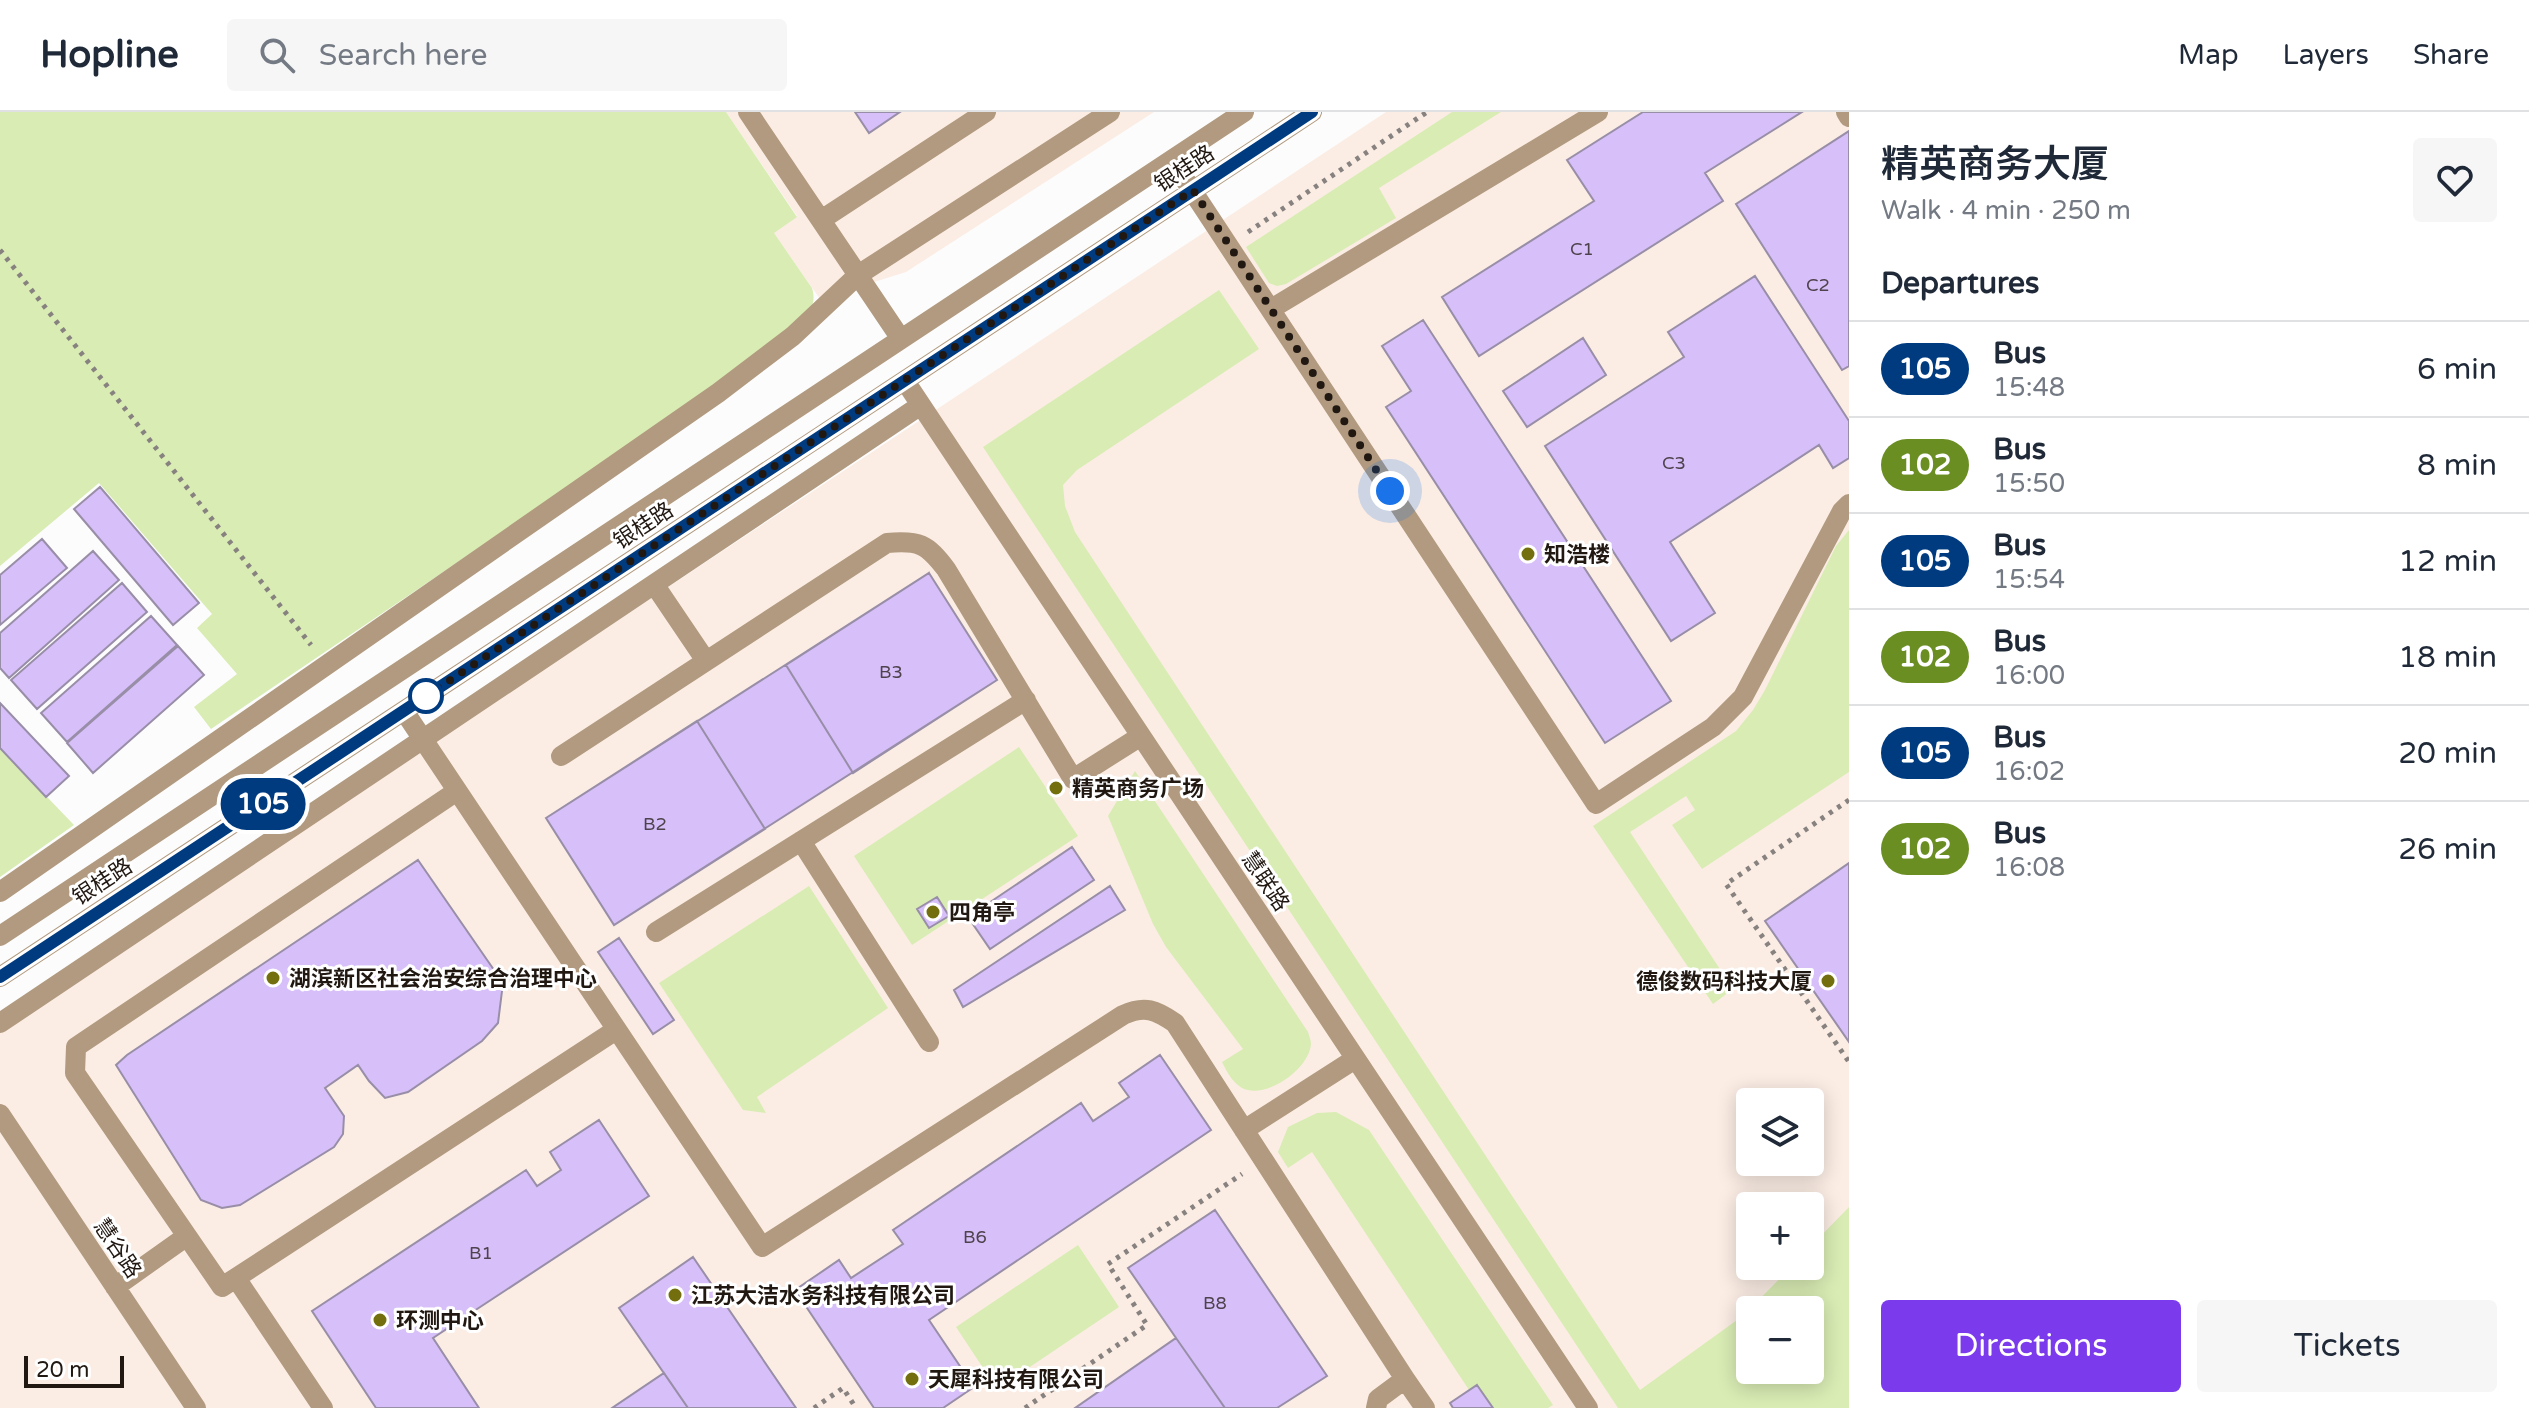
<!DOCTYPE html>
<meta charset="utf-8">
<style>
:root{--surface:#fff;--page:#f6f6f7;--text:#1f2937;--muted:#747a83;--line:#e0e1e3;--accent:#7c3aed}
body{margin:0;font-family:"Varela Round","Noto Sans SC",sans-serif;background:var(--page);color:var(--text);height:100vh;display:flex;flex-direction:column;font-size:30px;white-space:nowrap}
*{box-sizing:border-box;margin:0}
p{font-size:26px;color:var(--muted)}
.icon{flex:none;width:44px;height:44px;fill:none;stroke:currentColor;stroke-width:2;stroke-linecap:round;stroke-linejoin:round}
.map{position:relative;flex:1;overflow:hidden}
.drawer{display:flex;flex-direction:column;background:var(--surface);width:680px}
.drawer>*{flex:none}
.badge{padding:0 16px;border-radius:26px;font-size:28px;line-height:52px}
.controls{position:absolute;left:1736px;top:976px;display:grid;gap:16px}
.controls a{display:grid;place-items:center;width:88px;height:88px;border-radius:8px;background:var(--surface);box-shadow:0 4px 20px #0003;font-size:40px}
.scale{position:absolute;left:24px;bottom:20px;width:100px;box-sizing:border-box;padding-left:8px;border:4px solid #211812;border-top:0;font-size:22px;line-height:28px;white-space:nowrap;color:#211812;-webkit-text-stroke:6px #fff;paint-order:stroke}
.you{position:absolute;width:40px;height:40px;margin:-20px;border:6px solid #fff;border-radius:50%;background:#1a73e8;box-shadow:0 0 0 12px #1a73e833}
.map>.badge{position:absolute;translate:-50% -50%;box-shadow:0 0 0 4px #fff}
h2{padding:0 32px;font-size:30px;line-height:72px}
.round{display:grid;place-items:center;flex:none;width:84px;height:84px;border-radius:8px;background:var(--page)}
.summary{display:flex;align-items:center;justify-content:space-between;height:136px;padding:0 32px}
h1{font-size:38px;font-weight:600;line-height:60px}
.action{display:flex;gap:16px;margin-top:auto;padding:16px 32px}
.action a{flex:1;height:92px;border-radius:8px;background:var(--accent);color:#fff;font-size:32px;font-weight:600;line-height:92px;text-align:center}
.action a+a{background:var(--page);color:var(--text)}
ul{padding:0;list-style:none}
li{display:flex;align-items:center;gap:24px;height:96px;padding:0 32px;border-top:2px solid var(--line)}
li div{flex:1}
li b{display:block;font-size:30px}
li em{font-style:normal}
li .badge{min-width:88px;font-weight:700;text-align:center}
header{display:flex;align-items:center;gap:48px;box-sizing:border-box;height:112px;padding:0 40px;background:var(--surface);border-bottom:2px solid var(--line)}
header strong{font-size:38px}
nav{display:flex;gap:44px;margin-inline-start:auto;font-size:28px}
.search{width:560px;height:72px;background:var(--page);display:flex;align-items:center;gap:20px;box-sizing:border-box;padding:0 28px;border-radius:8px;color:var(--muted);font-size:30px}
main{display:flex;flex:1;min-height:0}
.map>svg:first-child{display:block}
</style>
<header>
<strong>Hopline</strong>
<div class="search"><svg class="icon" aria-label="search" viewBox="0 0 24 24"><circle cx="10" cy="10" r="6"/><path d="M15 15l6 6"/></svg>Search here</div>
<nav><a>Map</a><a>Layers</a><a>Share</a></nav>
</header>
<main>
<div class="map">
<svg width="1849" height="1296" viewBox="0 0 1849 1296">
<rect width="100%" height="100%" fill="#fcfcfc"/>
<path fill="#fbede4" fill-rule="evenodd" d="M726,0H1154L906,160L820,187L773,120L797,104Z
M1386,0H1849V1296H0V917ZM1750,990H1810V1050H1750ZM1750,1094H1810V1154H1750ZM1750,1198H1810V1258H1750Z"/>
<path fill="#d9ecb4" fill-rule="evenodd" d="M0,0H726L797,105L774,121L812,176C819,197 801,210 789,226L211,617L194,595L237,562L197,516L212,502L99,371L0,454Z
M1452,0H1501L1379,76L1396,106L1286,172L1277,174L1269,171L1246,135Z
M1219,178L1259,237L1077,358L1063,373L1065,394L1075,420L1640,1278L1744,1203L1792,1154H1810V1135L1849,1095V1296H1618L983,335ZM1750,1198H1810V1258H1750Z
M1849,418V660L1702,757L1672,713L1695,698L1686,684L1630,720L1733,877L1713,892L1593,714L1736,619L1753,598L1765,578L1836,434Z
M1019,635L1078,724L912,833L854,744Z
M0,636L74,713L0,765Z
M1135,659L1308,920C1309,924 1311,928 1311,932C1309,958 1265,988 1242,976C1232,970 1227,960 1222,950L1243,937L1166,835L1153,812L1108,704Z
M809,774L888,896L757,985L766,1001L743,998L659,871Z
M1336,1000L1369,1018L1553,1293L1548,1296H1493L1477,1273L1469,1278L1312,1040L1288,1056L1278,1040L1288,1015L1317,1001Z
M1078,1133L1119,1195L997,1277L956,1215Z"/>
<path fill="#d7bff9" stroke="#988ea7" stroke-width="2" d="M855,0H900L869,21Z
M1643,0H1802L1705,61L1723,89L1479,244L1442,185L1594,89L1567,48Z
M1849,19V254L1842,258L1736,92Z
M1755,164L1849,309V346L1833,356L1819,333L1670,430L1715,501L1671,529L1545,334L1684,245L1668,220Z
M1423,208L1671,589L1605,631L1386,295L1411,279L1382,234Z
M1583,226L1606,263L1527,315L1503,279Z
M100,375L199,491L173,513L74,397Z
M42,427L67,456L0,513V463Z
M93,439L119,468L9,566L0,556V521Z
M929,461L997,568L614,813L546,706Z
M929,461L997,568L853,661L786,553Z
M122,471L147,500L37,597L11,568Z
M151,504L177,533L67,630L41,601Z
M178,534L204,563L93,661L67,631Z
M0,591L69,664L46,685L0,636Z
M697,609L765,717L614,813L546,706Z
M1072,735L1094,768L990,837L968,805Z
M418,748L503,871L498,911L482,929L408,980L385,986L369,969L358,953L325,976L344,1004L343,1022L334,1035L240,1093L222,1096L201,1088L116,953L127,943Z
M1849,751V930L1765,809Z
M1849,751V930L1765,809Z
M1110,774L1125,798L963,895L954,878Z
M937,785L949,804L929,816L917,797Z
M619,826L674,908L653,922L598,840Z
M1160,943L1211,1018L929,1208L974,1275L943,1296H874L795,1178L839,1148L851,1166L903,1132L893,1118L1081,991L1093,1009L1129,985L1119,971Z
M599,1008L649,1084L433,1226L479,1296H376L312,1199L526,1058L537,1074L561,1058L550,1040Z
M1215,1098L1327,1264L1277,1296H1075L1176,1226L1128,1156Z
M693,1145L796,1296H688L619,1196Z
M1176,1226L1225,1296H1075Z
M664,1261L688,1296H612Z
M1477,1273L1493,1296H1453L1450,1291Z"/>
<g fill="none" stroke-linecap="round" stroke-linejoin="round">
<path stroke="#87827f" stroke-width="5" stroke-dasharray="4 6" stroke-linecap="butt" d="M1248,120L1427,0
M0,138L311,533
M1849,688L1726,772L1849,950
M814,1296L843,1276L856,1296
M1025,1296L1147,1213L1108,1152L1242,1062"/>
<path stroke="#b19a7f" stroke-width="20" d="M748,0L901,227
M1846,0L1849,5
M1172,48L1596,692L1713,615L1743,585L1842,399L1849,392
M821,108L986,0
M1271,197L1598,0
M905,269L1588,1296
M654,472L706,549
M404,599L762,1135L1123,903C1145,893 1156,898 1175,911L1405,1267
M561,644L887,431C919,428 927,432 946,457L1073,667L1141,624
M457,679L76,935L75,961L222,1175L616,918
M801,729L929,930
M0,780L718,281L793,224L858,163L1110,0
M656,820L1026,588
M0,824L1244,0
M0,865L1312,0
M0,911L921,293
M0,1002L196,1296
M1244,1018L1355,947
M236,1166L323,1296
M115,1175L187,1124
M1376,1296L1378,1287L1405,1267L1425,1296"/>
</g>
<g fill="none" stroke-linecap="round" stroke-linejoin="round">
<defs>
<path id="line" d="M0,865L1312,0"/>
</defs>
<use href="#line" stroke="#fff" stroke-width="18"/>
<use href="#line" stroke="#003b80" stroke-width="12"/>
<path stroke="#211812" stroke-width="8" stroke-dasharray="0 14.4" d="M426,584L1193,78L1390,379"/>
</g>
<g fill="#736f0f" stroke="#fff" stroke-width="3">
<circle cx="1528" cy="442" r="8"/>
<circle cx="1056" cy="676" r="8"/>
<circle cx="933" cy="800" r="8"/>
<circle cx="273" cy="866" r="8"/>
<circle cx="1828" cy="869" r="8"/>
<circle cx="675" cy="1183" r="8"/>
<circle cx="380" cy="1208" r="8"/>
<circle cx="912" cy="1267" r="8"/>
</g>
<circle fill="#fff" stroke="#003b80" stroke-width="4" cx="426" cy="584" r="16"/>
<g text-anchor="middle" stroke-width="6" stroke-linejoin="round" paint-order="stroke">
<g font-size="18" fill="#4e424c">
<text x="1582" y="143">C1</text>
<text x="1818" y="179">C2</text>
<text x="1674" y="357">C3</text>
<text x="891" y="566">B3</text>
<text x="655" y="718">B2</text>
<text x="975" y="1131">B6</text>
<text x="481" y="1147">B1</text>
<text x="1215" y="1197">B8</text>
</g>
<g font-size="22" fill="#211812" stroke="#fff">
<text transform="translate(1184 56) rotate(-33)" y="8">银桂路</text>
<text transform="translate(643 413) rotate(-33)" y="8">银桂路</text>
<text transform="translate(102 769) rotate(-33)" y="8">银桂路</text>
<text transform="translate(1266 769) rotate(56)" y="8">慧联路</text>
<text transform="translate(118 1136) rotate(56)" y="8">慧谷路</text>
</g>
<g font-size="22" font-weight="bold" fill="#211812" stroke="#fff" text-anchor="start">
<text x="1544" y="450">知浩楼</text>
<text x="1072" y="684">精英商务广场</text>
<text x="949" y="808">四角亭</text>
<text x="289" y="874">湖滨新区社会治安综合治理中心</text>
<text x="1812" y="877" text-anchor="end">德俊数码科技大厦</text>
<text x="691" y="1191">江苏大洁水务科技有限公司</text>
<text x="396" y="1216">环测中心</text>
<text x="928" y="1275">天犀科技有限公司</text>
</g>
</g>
</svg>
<div class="controls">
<a><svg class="icon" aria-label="layers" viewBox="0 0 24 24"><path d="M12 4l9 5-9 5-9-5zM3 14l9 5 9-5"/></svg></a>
<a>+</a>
<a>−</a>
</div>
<div class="scale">20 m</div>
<div class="you" style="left:1390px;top:379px"></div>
<b class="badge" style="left:263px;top:692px;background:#003b80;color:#fff">105</b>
</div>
<section class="drawer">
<div class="summary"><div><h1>精英商务大厦</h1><p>Walk · 4 min · 250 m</p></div><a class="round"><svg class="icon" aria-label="heart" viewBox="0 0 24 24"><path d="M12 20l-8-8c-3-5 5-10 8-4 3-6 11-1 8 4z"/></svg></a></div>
<h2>Departures</h2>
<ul>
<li><span class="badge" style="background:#003b80;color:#fff">105</span><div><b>Bus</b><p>15:48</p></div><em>6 min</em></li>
<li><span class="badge" style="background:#6b8e23;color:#fff">102</span><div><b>Bus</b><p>15:50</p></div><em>8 min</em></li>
<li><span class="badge" style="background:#003b80;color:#fff">105</span><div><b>Bus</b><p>15:54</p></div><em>12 min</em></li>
<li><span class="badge" style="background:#6b8e23;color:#fff">102</span><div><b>Bus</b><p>16:00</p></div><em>18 min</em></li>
<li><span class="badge" style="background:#003b80;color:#fff">105</span><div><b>Bus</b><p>16:02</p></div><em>20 min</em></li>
<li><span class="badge" style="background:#6b8e23;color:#fff">102</span><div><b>Bus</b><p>16:08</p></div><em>26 min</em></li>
</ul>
<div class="action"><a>Directions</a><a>Tickets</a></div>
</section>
</main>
